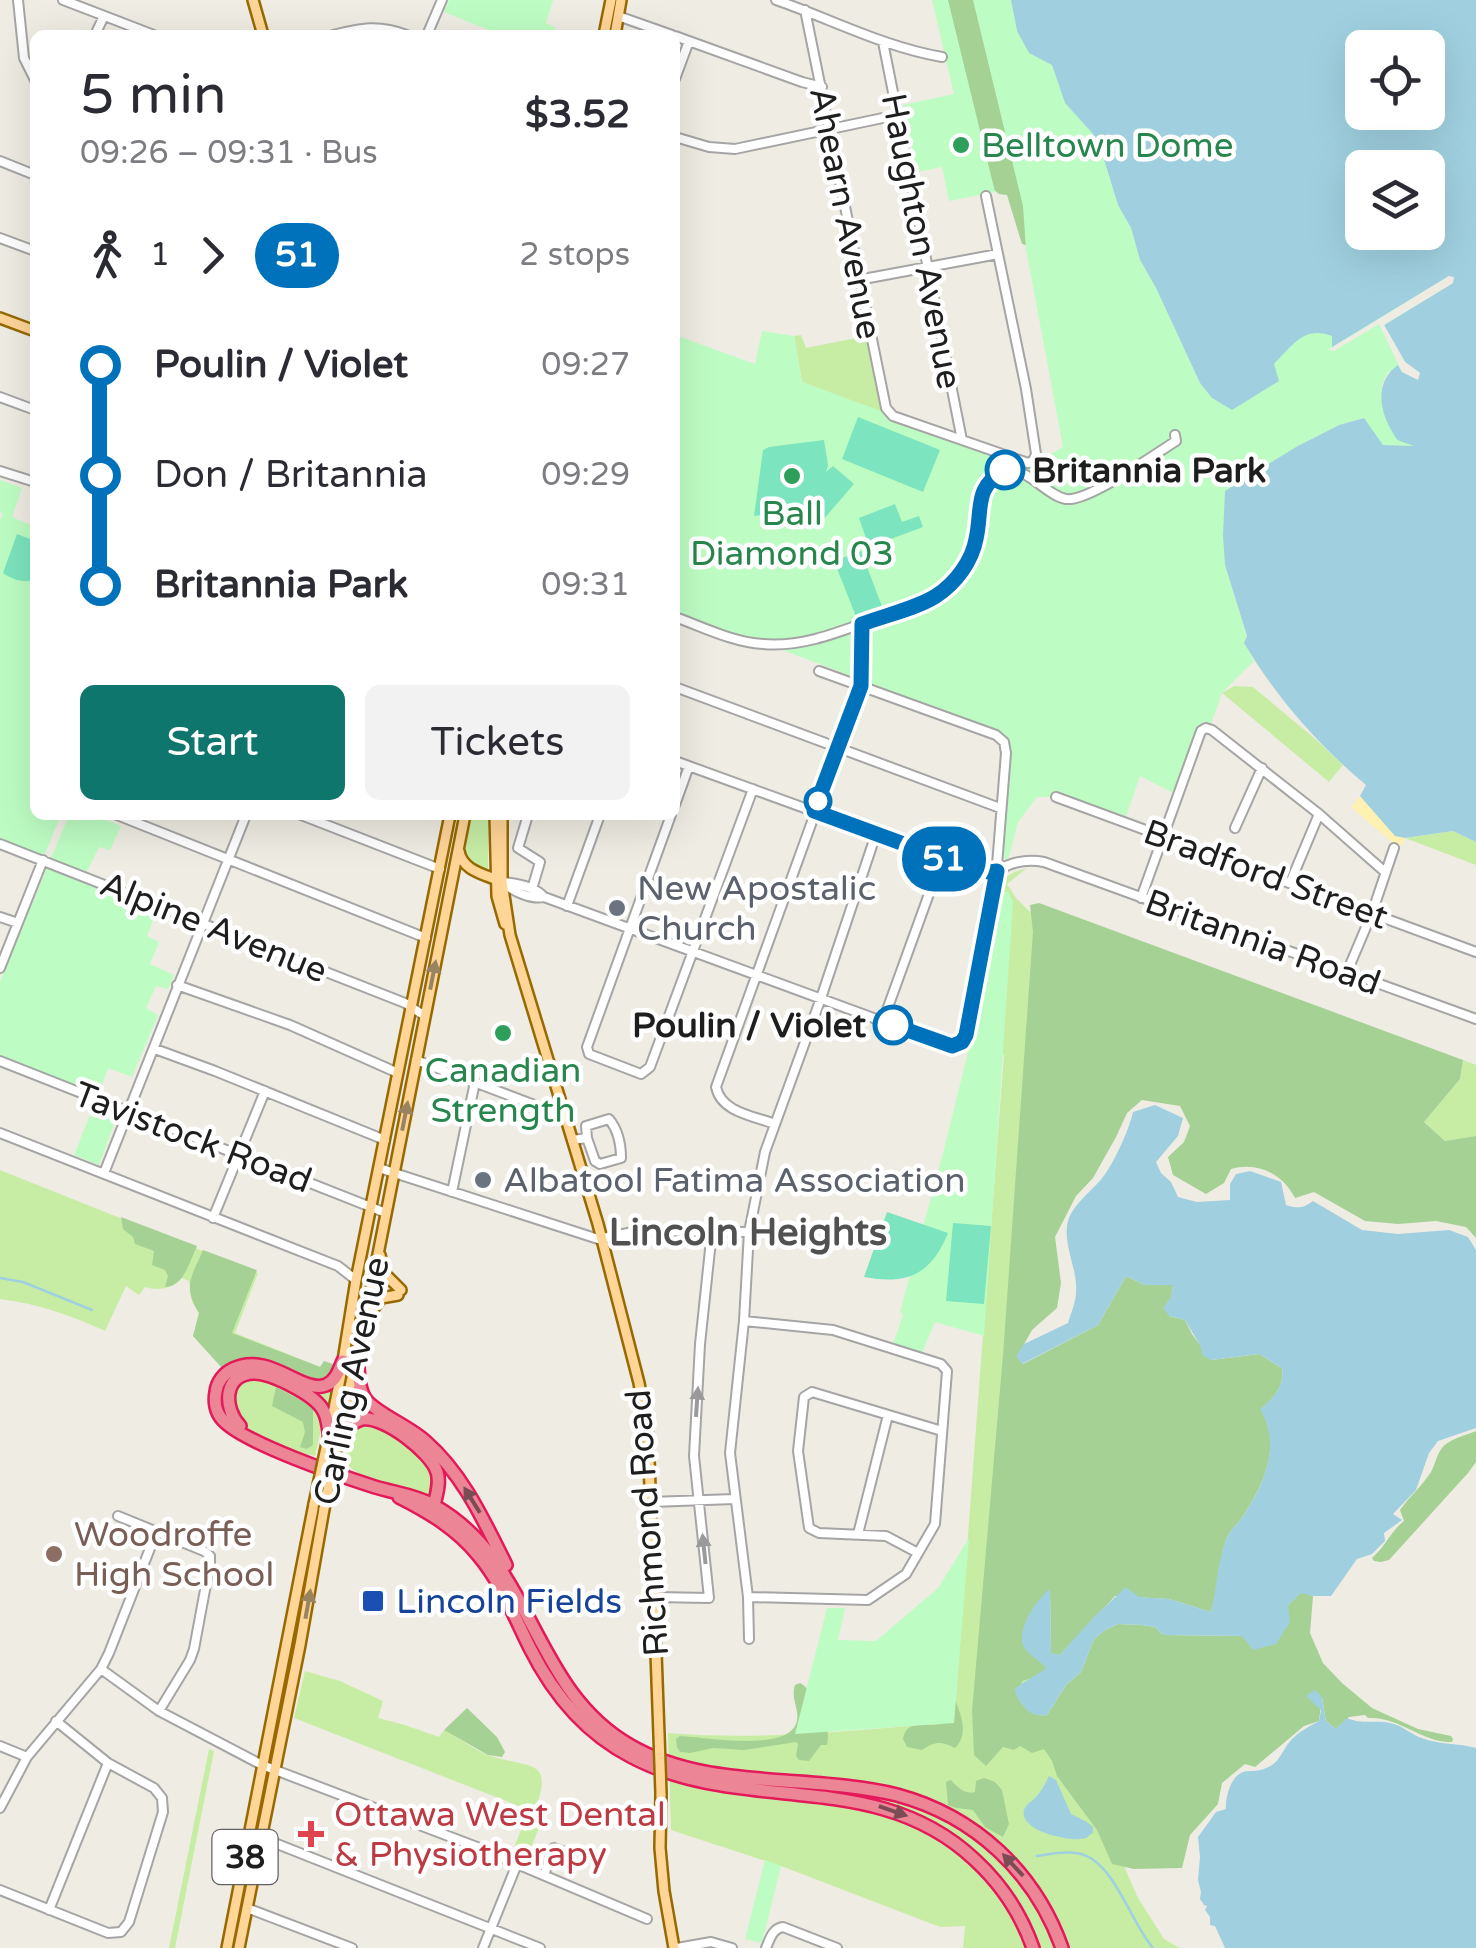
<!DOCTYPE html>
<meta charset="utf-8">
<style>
:root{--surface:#fff;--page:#f2f2f3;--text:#2b2b33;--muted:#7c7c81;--accent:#0f766e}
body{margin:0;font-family:"Varela Round",sans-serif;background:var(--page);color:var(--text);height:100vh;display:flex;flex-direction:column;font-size:38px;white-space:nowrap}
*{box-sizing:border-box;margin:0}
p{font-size:32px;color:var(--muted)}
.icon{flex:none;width:55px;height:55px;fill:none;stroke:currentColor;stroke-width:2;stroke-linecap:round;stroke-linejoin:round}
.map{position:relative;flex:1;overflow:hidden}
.panel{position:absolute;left:30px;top:30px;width:650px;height:790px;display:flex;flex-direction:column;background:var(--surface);border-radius:15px;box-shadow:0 10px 40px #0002}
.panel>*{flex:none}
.badge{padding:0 20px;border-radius:32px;font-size:35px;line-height:65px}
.tools{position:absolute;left:1345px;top:30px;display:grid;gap:20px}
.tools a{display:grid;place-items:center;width:100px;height:100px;border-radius:15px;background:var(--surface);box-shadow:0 10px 40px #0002;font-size:50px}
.map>.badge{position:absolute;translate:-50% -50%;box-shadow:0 0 0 5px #fff}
.legs{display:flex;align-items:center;gap:15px;height:110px;padding:0 50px;font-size:32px}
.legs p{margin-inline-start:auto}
.headline{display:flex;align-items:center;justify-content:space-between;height:170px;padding:0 50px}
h1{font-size:55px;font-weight:600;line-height:75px}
.primary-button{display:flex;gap:20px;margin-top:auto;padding:20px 50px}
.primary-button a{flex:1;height:115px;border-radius:15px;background:var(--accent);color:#fff;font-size:40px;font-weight:600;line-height:115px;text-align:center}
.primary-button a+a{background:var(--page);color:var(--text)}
ul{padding:0 50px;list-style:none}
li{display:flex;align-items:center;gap:35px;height:110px;font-size:38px}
li i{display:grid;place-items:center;width:15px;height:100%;margin:0 12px;background:currentColor}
li i::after{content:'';width:25px;height:25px;margin:-12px;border:8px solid;border-radius:50%;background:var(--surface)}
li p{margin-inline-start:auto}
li:first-child i{background:linear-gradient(#0000 50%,currentColor 0)}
li:last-child i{background:linear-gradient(currentColor 50%,#0000 0)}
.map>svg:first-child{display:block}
</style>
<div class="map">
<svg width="1476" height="1948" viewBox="0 0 1476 1948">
<rect width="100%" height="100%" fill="#efece3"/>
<path fill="#c7eda5" d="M801,335L806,348L866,336L883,413L802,382L794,336Z
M1234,686L1253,687L1313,737L1343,765L1329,782L1222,693Z
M471,815H488V870L469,864L464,859Z
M1453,831L1476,842V865L1405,838Z
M1027,868L1007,884L1016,898L1040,922L1012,1263L1044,1721L1119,1854L1137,1896L1164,1939L1180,1948H963L965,1926L940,1927L781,1866L671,1830L668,1733C764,1741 859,1730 954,1722L1004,1054L965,1074L1000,892H998C1004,875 1010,873 1027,868Z
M1463,1060L1476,1065V1136L1445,1141L1424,1122L1460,1079Z
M0,1170L258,1273L235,1333L328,1370L330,1390L315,1456C280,1449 258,1433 227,1418L223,1414L218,1396L229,1375L193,1336L199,1313L192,1301L189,1281L182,1278C173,1289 158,1291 145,1287L139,1295L126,1286L105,1331C71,1315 38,1304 0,1299Z
M362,1424C375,1424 382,1429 393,1435C419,1450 441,1465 429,1498L363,1478L351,1468L343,1465L351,1432Z
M305,1671L340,1681L383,1701L378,1718L405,1725L439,1737L444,1730C460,1738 476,1752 494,1757C532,1768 555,1760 534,1811L544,1815L526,1860L511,1855L529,1810L294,1718Z
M209,1749L214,1751L175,1948H169Z"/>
<path fill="#a5d195" d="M946,0H1000L1033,247L1022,244L1007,195L999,194L994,190Z
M1039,903L1463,1060L1460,1079L1424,1122L1445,1141L1476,1136V1238L1466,1227L1436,1221L1398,1224L1365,1221L1314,1192L1295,1198C1283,1174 1258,1161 1231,1169L1224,1183L1206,1194L1173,1175L1168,1157L1184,1142L1190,1126L1180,1106L1142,1100L1127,1113L1116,1137L1093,1178L1076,1196L1055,1237L1061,1283L1057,1308L1032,1330L1017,1357L1023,1364L1098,1325L1126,1276L1145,1285H1173L1169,1316L1185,1320L1192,1334L1211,1360L1259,1354L1282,1368C1284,1387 1275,1397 1261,1409C1282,1447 1264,1484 1242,1518C1238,1524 1231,1529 1228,1536C1222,1548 1221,1561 1219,1574C1218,1587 1214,1600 1211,1612L1169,1599L1115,1596L1060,1655L1051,1654L1050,1590L1029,1653L1040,1659L1047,1668L1036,1677L1022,1681L1019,1700C1027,1711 1033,1717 1047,1715L1066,1685L1081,1672L1094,1639L1105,1630L1118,1624L1142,1625L1155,1627L1163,1635L1242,1636L1288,1605L1301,1592L1313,1596L1310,1633L1323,1663L1342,1683L1372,1708L1418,1729L1451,1736L1453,1739L1452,1742C1422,1743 1399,1716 1368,1718L1365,1715L1349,1717L1336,1729L1326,1721L1322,1697L1319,1721L1304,1726L1255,1767L1245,1764L1222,1783L1218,1804L1190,1835L1182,1868L1134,1869L1112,1864L1097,1830L1057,1776L1052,1761L1044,1749L1032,1753L1020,1746L1014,1750L1003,1747L986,1766L974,1755L972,1711L1003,1355L1033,932L1030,905Z
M121,1217L197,1246C189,1263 184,1286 165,1287L168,1276L165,1270L152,1265L154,1251L135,1244L133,1237L123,1229Z
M203,1250L257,1270L232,1333L320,1367L324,1361L333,1364L331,1377L322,1381L316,1380C285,1366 255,1349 222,1368L193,1336L199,1313C182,1286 192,1276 203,1250Z
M276,1387L313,1407V1445L307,1449L300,1447L305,1432L303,1422L272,1406Z
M1476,1431V1462L1468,1473L1389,1560L1381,1562L1374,1561L1372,1558C1386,1546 1390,1532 1404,1521L1400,1510C1409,1497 1422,1486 1431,1472C1436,1463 1437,1451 1446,1444C1454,1438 1466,1435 1476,1431Z
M800,1683C817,1693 832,1726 827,1745H821L809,1761L799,1760L796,1756L798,1744L796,1742L744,1750L713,1748L690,1753L680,1752L677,1747L676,1739L680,1736C704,1737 785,1752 796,1724C801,1711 790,1699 795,1685Z
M951,1691C959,1709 971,1733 955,1748C941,1741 935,1741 922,1750L907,1747L903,1739C907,1718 926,1727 942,1724Z
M467,1708L497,1737L505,1752L502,1757L488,1755L444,1730Z
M984,1778L995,1782L1002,1790L1009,1824L1003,1837L985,1827L973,1810L956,1808L948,1805L946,1782L951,1780C957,1787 965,1795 975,1792L976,1781Z"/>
<path fill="#fff1b1" d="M1360,796L1395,836L1405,838L1402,846L1392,842L1351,807Z"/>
<path fill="#bdfdc3" d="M449,0H553L546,23L556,28L554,35H501L444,12Z
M932,0H948L995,192L949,201L942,167L917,172L903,105L954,94Z
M973,0H1011L1017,31L1040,57L1052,64L1065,103L1093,133L1102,153L1118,205L1131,228L1140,260L1156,288L1200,383L1212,398L1233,410C1247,394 1291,339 1308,333C1317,330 1324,333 1332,336L1333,341L1449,276L1411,368L1402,372H1388L1382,384L1381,398L1414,446L1383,445L1363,418L1339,425L1296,447L1273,461L1224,507L1225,565L1247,637L1244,643L1254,661L1222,693L1211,724L1203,721L1179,796L1140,776L1124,822L1056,797H1037L1018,822L1008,860L1003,858L1011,755L1005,734L759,641L742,637L675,612V335L755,364L762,331L794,336L802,382L1030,466L1063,447L1026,249L1023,206Z
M0,480L22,488L12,517L35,527V815H61L44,856L0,840V520L3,514L0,512Z
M69,815H94L121,826L110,850L99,847L83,880L156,913L147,936L159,942L150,964L174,975L168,989L156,986L146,1008L158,1015L132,1077L108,1068L95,1106L117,1116L99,1165L74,1155L94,1105L95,1094L0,1057V981Z
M998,892H1008L1013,902L984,1336L935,1322L922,1353L893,1344L903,1315L900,1312L943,1153L971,1040Z
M969,1538L954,1723L795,1734L827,1608H845L838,1640L876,1641L938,1588Z
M765,1860L781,1866L762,1943L745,1939Z"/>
<path fill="#7ce4be" d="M858,417L940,450L923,492L842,459Z
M824,440L828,465L826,472L833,466L854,484L816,528L795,510L796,507L780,512L754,516L763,450L769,447Z
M895,504L902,522L919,516L923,527L869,547L859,518Z
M17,534L35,541V580C23,583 13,580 3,573Z
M861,551L883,609L857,619L834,561Z
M887,1212L948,1233C931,1275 907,1285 864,1277Z
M953,1223L991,1226L984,1304L946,1301Z"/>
<path fill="#a0d0e0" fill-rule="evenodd" d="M1011,0H1476V842L1453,831L1405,838L1395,836L1360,796L1366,785C1318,745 1276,697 1244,643L1247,636L1225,565L1223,535L1225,491L1296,447L1339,425L1364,418L1383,445L1414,446C1412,445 1399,441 1398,440C1396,439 1390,428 1389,426C1378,404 1377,380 1398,365L1402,372L1420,373L1405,362L1384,325L1453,283L1449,276L1332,347V336C1304,325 1292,346 1274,364L1279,381L1232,410L1212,398L1200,383L1156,288L1140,260L1131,228L1118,205L1102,153L1093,134L1065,103L1052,65L1029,53L1017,31ZM1362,48H1428V112H1362ZM1362,168H1428V232H1362Z
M1155,1105L1183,1118L1178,1136L1156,1162L1161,1173L1171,1182L1178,1197L1197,1202L1230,1200V1184L1236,1174L1250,1171L1281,1182L1286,1205C1298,1209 1304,1208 1313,1201L1362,1230L1398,1234L1449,1230L1468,1237L1476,1250V1428L1438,1441L1429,1453L1416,1490L1393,1514L1402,1520L1384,1533L1385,1541L1372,1554L1357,1559L1331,1596H1313L1301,1593L1288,1605L1290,1622L1276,1644L1253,1650L1242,1636L1163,1635L1155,1627L1142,1625L1118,1624L1105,1630L1094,1639L1081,1672L1066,1685L1047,1715C1029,1718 1021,1705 1014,1690C1024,1680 1036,1677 1046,1668C1040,1660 1027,1655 1023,1645C1017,1628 1037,1599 1050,1589L1051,1653L1060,1655L1093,1618L1126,1587L1139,1597L1169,1599L1211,1612C1217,1589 1218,1555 1228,1536C1231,1529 1238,1524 1242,1518C1264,1484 1282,1447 1260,1409C1275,1397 1284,1387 1282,1368L1259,1354L1211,1360L1202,1355L1201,1347L1185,1320L1169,1316L1163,1308L1171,1297L1173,1285H1145L1126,1276L1098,1325L1022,1364L1016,1356L1024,1344L1068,1323C1071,1313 1076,1302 1076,1292C1078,1269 1062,1244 1068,1221C1073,1204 1093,1190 1103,1177C1114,1163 1129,1130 1133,1112Z
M1315,1690L1322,1697L1326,1721L1336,1729L1347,1718C1362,1725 1378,1719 1394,1724C1404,1727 1412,1735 1422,1738C1440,1745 1458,1743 1476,1748V1948H1225L1215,1926L1210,1925V1917L1205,1910L1207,1906L1204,1905L1200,1899L1201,1892L1198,1880L1200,1857L1198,1837L1216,1812L1226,1809C1225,1800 1230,1778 1241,1773C1247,1769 1258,1774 1272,1765C1281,1759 1284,1747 1292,1739C1300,1731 1310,1726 1319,1721L1321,1710L1306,1696Z
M1049,1776L1056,1780L1071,1814L1087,1822L1093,1827V1833C1090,1834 1088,1837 1086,1838C1072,1843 1018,1831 1024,1810C1026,1804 1031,1802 1035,1798C1041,1792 1045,1784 1049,1776Z"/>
<path fill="#efece3" d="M1449,276L1454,277L1453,283L1384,325L1405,362L1420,373L1418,380L1402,372L1379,324L1334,351L1328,350Z"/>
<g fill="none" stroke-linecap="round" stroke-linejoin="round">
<path stroke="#a0d0e0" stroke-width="2.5" d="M0,1278L23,1282L92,1310
M1037,1856C1050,1854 1063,1851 1076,1853C1113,1857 1130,1922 1153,1948"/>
<defs>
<path id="minor" d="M18,0L24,58L35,80
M63,0L154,35
M776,0C831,19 884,47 942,57
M805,10L886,408L893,416L1028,463L1033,461L1036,454L1026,389L986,196
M618,16L672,35
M95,35L104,16
M333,35C361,28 378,24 407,35
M427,35L442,0
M675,36L802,82L822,87
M883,42L962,440
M675,79L689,41
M675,137L709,147L735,149L897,115
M0,161L35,175
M0,238L35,251
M858,280L998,254
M0,397L35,410
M0,471L35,482
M675,617C703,627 732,642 763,644C806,648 848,628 889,614C905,608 924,604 938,594C950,586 963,573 969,560C980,539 976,515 982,493C1009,439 1040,495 1066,499C1088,502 1155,454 1176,441L1175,435
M675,687L1000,808
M675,761L942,858L990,872L1001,871
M1056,797L1476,952
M675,805L689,766
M117,815L426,938
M301,815L440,869
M528,815L518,848L540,862L532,889
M671,815L587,1047L589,1054L641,1074L650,1067L753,789
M1235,828L1262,768
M0,844L405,1003L425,1016
M997,871C1011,862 1028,859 1044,862L1476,1019
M502,882C516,883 535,887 544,897L947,1045L960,1044L966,1035L996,878L1006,753L1004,742L996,735L819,671
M503,883C513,891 531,900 544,897
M1290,883L1319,814
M1141,898L1201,731L1206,728L1212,730L1319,814L1385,872
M567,906L600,815
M0,917L18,923
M0,968L43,860
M1347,972L1372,913L1394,848
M177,985L290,1025L398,1073
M883,1021L942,858
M155,1049L215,1071L385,1140
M416,1060L553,1112L564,1113
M0,1061L386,1213
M775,1124C753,1116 721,1112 716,1087L861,686L862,624
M0,1133L338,1266L356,1280
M572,1140L587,1138L595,1161L600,1164L621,1158C621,1144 618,1130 609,1119L586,1126L587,1138
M379,1168L598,1239L638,1231L749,1232
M104,1173L246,815
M452,1192L475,1082
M213,1218L265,1091
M744,1321L833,1330L941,1364L947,1371L935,1524L906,1574L868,1600L748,1597
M651,1502L734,1499
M118,1516L204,1551L210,1556V1563L194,1649L190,1660L159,1711
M858,1534L888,1415
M918,1553L886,1536L819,1533L809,1528L798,1451L804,1397L812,1392L942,1431
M655,1597L709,1598L694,1456L700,1344L712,1231
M749,1639L748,1597L730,1453L744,1321L749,1232L765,1152L821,998L876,834
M101,1669L159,1711L262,1765L477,1847L647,1919
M0,1746L27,1757
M0,1808L27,1757L101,1669L109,1653L156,1533
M262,1838L540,1948
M544,1875L554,1848L570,1854
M0,1890L108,1933L121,1932L129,1922L163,1812L162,1798L154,1788L108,1763L56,1721
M247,1908L352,1948
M49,1910L108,1763
M483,1948L517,1864
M677,1948L711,1942L732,1948
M766,1948C770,1939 772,1929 783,1927L837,1948"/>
<path id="major" d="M253,0L263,35
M604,35L611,0
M615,35L621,0
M0,318L35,331
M495,815L497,896L505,924
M502,815V882L510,935L598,1224L639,1383L647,1429L649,1460L659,1735
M459,851C462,870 483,874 500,881
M380,1255L385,1274L401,1290
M370,1314L381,1298L398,1295
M339,1435L363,1330L465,815
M327,1443L340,1379L356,1280L450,815
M661,1794L660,1848L664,1891L674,1948
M227,1948L314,1504
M239,1948L300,1645L324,1509"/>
<path id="highway" d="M357,1356C359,1370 357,1389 367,1401C378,1414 410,1427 425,1441C463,1474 484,1521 506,1565
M343,1361C339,1370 336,1381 326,1385C303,1395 269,1351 233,1369C224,1373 217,1382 216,1392C214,1402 216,1413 223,1420C243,1443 344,1477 375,1487C395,1493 415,1495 433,1505C535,1561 529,1688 631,1746C678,1773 731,1777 784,1781C822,1784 860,1786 897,1795C975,1816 1035,1872 1062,1948
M240,1426C223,1408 223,1374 254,1373C272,1373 315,1395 323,1410C327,1416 328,1425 329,1432
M338,1439C345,1431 351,1422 362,1419C383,1415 431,1452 437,1472C441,1484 435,1498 433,1511
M399,1497C429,1512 457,1529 478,1555C501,1582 514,1616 530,1648C553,1694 585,1733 632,1757C744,1816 876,1766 975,1860C1001,1884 1021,1914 1033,1948"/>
</defs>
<use href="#minor" stroke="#a5a5a5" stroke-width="12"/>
<use href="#major" stroke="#976900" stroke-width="14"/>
<use href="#highway" stroke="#e41959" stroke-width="16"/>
<use href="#minor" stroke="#fff" stroke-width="8"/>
<use href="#major" stroke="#ffd598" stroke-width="9"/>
<use href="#highway" stroke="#ec8596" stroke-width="11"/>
<defs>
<path id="major-bridge" d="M314,1504L327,1443
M324,1509L337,1446
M659,1735L661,1794"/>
</defs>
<use href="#major-bridge" stroke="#976900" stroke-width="14" stroke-linecap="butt"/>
<use href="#major-bridge" stroke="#ffd598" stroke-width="9"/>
</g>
<defs><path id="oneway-solid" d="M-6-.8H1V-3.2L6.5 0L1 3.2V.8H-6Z" transform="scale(2.5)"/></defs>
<g fill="#9a8361">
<use href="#oneway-solid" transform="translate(433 975) rotate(-79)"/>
<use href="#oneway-solid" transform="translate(405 1116) rotate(-79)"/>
<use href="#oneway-solid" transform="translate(308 1604) rotate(-80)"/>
</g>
<g fill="#9a9a9a">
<use href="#oneway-solid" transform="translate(697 1402) rotate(-86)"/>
<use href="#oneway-solid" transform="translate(704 1549) rotate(-96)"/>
</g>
<g fill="#7b4c54">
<use href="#oneway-solid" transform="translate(472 1500) rotate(-122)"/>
<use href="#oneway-solid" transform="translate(893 1811) rotate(19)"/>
<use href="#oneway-solid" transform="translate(1013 1865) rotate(-133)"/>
</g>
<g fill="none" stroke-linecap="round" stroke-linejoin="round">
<defs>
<path id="line-1" d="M893,1025L952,1046L962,1042L966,1035L997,871L989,872L942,858L814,811L861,686L862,624C886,615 915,609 936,596C956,583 972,561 976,539C983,508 973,488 1005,470"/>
</defs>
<use href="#line-1" stroke="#fff" stroke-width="22"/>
<use href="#line-1" stroke="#0072bc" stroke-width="15"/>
</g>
<g fill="#2e9e5b" stroke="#fff" stroke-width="4">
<circle cx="961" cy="145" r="10"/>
<circle cx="792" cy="476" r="10"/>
<circle cx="503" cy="1033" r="10"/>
</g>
<g fill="#fff" stroke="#0072bc" stroke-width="5">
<circle cx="1005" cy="470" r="18"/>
<circle cx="818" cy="801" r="12"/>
<circle cx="893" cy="1025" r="18"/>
</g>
<g fill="#6b7280" stroke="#fff" stroke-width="4">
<circle cx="617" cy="908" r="10"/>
<circle cx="483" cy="1180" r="10"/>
</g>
<circle fill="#8d6e63" stroke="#fff" stroke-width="4" cx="54" cy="1554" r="10"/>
<rect fill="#1a4fb4" stroke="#fff" stroke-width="4" x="361" y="1589" width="24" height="24" rx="5"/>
<path fill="#e0444e" stroke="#fff" stroke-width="4" d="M306 1819h10v10h10v10h-10v10h-10v-10h-10v-10h10z"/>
<g text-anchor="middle" stroke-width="9" stroke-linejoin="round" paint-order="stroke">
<rect fill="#fff" stroke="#626262" stroke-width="2.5" x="212.5" y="1830" width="65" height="54" rx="8"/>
<g font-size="32" font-weight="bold" fill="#1e1e1e">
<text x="245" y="1868">38</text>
</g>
<g font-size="35" fill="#27864d" stroke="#fff">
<text x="981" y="157" text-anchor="start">Belltown Dome</text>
<text x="792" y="525">Ball<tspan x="792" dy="40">Diamond 03</tspan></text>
<text x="503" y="1082">Canadian<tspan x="503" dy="40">Strength</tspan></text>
</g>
<g font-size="35" fill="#1e1e1e" stroke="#fff">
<text transform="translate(846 213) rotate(79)" y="12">Ahearn Avenue</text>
<text transform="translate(922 241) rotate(79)" y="12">Haughton Avenue</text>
<text transform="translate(1266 874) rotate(20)" y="12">Bradford Street</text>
<text transform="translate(214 927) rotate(22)" y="12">Alpine Avenue</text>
<text transform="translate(1263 942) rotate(20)" y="12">Britannia Road</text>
<text transform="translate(193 1137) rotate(21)" y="12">Tavistock Road</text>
<text transform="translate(351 1381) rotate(-78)" y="12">Carling Avenue</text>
<text transform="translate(647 1523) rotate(-94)" y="12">Richmond Road</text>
</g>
<g font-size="35" font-weight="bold" fill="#1e1e1e" stroke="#fff" text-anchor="start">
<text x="1032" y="482">Britannia Park</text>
<text x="866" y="1037" text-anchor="end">Poulin / Violet</text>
</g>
<g font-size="35" fill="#5b616d" stroke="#fff" text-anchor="start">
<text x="637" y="900">New Apostalic<tspan x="637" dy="40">Church</tspan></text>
<text x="503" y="1192">Albatool Fatima Association</text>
</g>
<g font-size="35" fill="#785e54" stroke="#fff" text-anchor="start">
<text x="74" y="1546">Woodroffe<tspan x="74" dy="40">High School</tspan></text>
</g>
<g font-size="35" fill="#164399" stroke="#fff" text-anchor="start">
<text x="396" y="1613">Lincoln Fields</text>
</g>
<g font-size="35" fill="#be3a42" stroke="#fff" text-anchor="start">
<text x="334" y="1826">Ottawa West Dental<tspan x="334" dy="40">&amp; Physiotherapy</tspan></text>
</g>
<g font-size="38" font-weight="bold" fill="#515151" stroke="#fff">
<text x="748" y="1245">Lincoln Heights</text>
</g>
</g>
</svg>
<div class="tools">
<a><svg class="icon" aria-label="locate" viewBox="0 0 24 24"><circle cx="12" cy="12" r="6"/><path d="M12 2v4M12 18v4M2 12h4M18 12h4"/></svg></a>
<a><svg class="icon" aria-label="layers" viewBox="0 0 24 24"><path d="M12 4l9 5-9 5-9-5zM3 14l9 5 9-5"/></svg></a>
</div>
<b class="badge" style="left:944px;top:859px;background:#0072bc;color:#fff">51</b>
<section class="panel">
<div class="headline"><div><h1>5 min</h1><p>09:26 – 09:31 · Bus</p></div><b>$3.52</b></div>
<div class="legs"><svg class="icon" aria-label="walk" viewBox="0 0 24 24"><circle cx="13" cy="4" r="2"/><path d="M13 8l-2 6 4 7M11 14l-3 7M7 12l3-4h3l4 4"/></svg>1<svg class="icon" aria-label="forward" viewBox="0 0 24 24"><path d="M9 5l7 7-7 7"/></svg><b class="badge" style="background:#0072bc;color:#fff">51</b><p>2 stops</p></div>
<ul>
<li><i style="color:#0072bc"></i><b>Poulin / Violet</b><p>09:27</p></li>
<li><i style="color:#0072bc"></i><span>Don / Britannia</span><p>09:29</p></li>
<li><i style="color:#0072bc"></i><b>Britannia Park</b><p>09:31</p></li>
</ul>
<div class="primary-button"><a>Start</a><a>Tickets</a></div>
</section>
</div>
